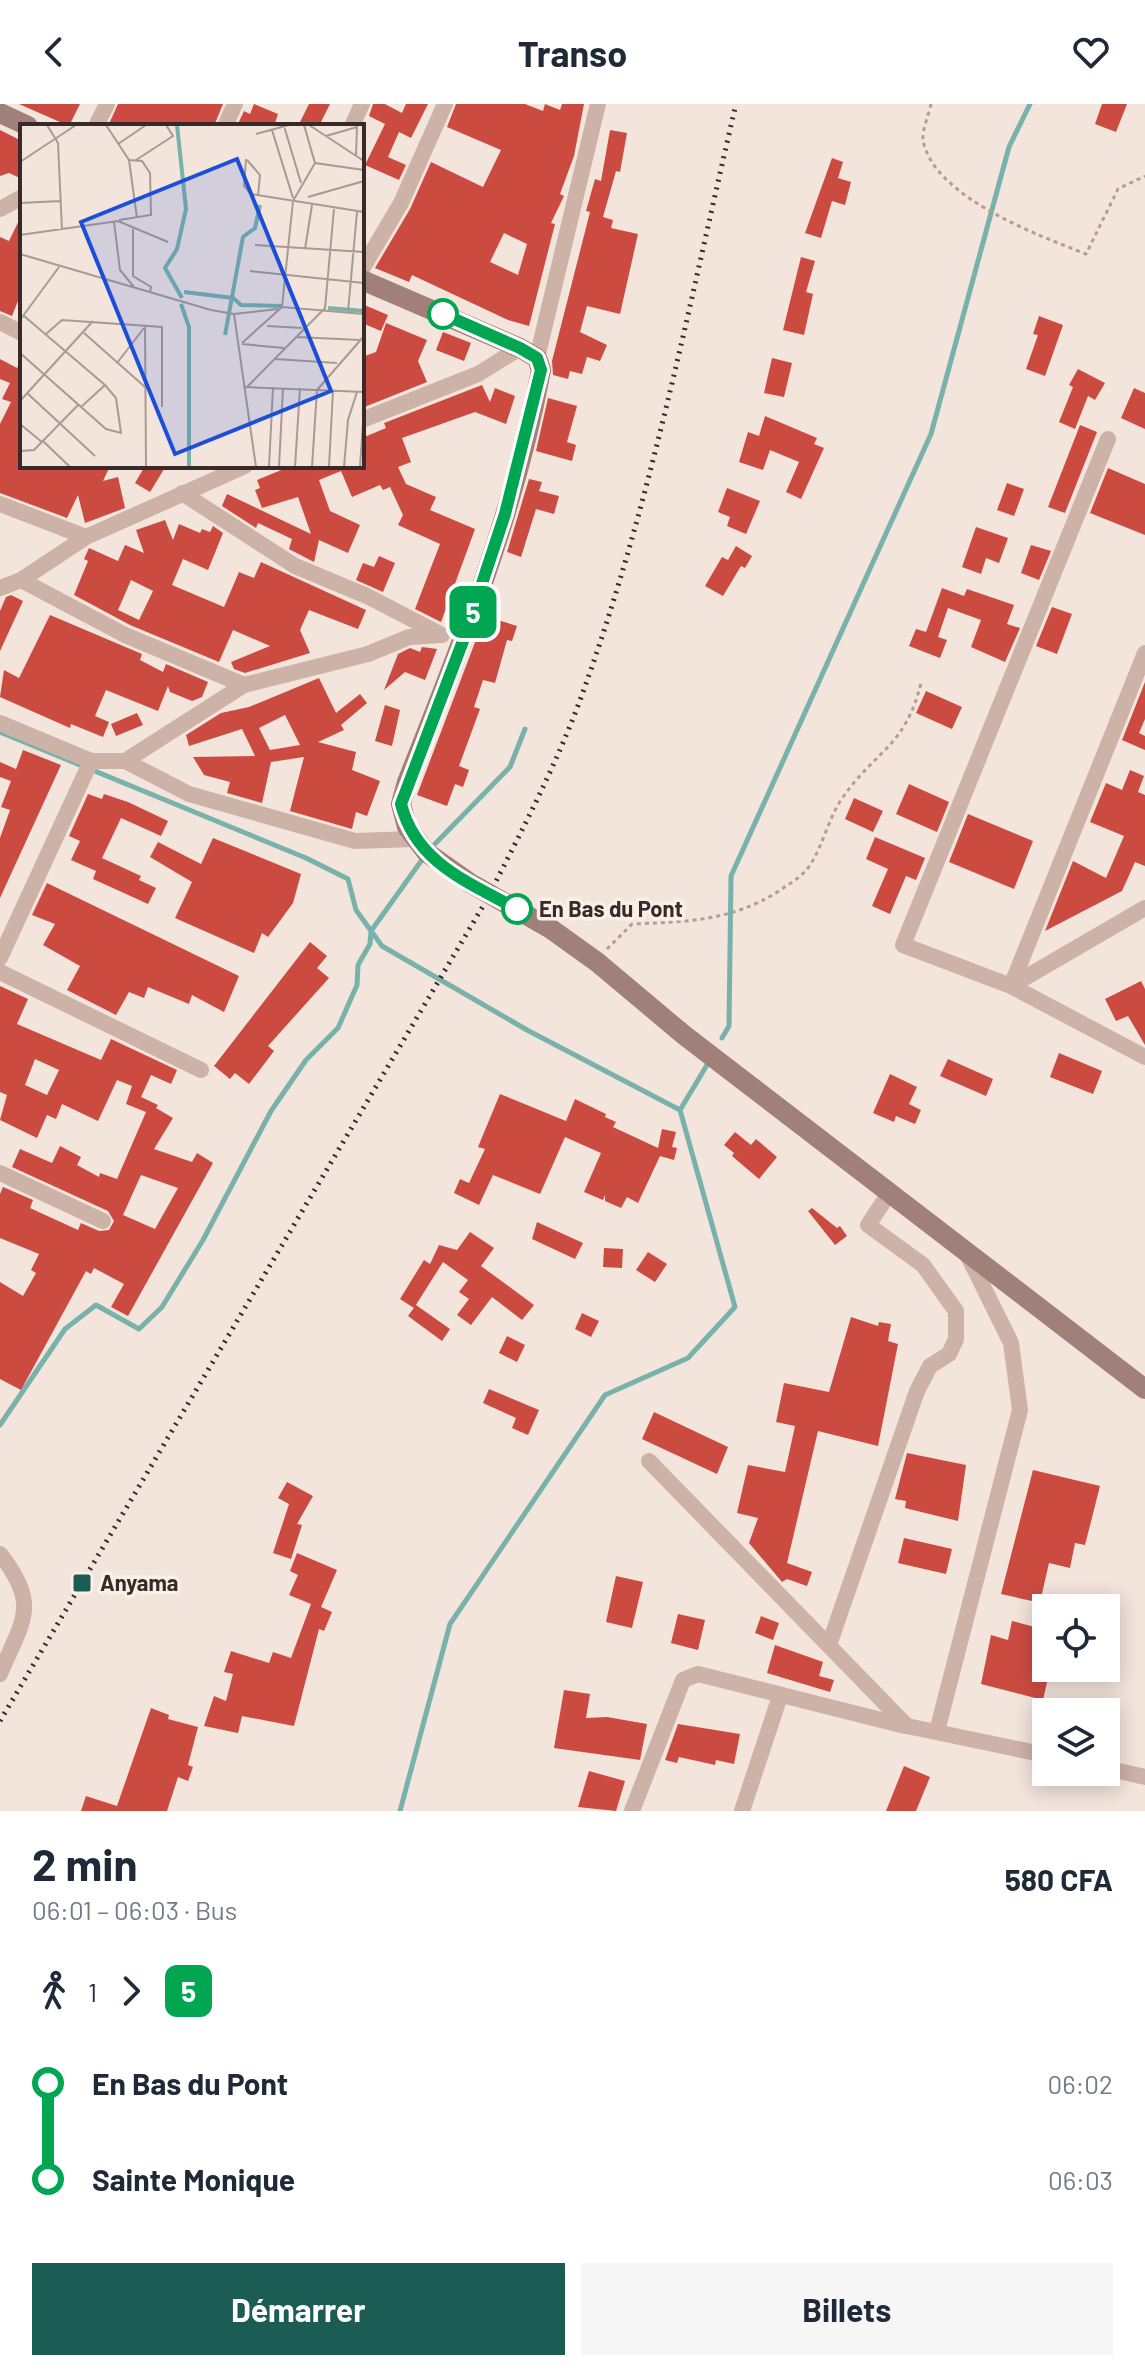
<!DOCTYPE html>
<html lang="fr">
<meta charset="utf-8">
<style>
:root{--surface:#fff;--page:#f6f6f7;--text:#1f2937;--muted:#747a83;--accent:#1b5c55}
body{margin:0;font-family:Barlow,sans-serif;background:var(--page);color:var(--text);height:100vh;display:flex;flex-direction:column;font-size:30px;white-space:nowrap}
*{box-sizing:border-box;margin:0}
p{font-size:26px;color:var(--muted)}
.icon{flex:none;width:44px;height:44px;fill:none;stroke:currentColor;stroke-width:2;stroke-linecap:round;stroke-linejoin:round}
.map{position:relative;height:1707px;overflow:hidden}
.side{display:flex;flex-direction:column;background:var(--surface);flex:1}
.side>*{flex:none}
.badge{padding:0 16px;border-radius:12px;font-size:28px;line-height:52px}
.tools{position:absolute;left:1032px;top:1490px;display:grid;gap:16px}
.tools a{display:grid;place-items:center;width:88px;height:88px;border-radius:0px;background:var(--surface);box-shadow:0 4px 20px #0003;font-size:40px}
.map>.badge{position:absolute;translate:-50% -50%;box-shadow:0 0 0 4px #fff}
.legs{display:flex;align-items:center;gap:12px;height:88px;padding:0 32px;font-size:26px}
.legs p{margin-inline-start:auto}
.headline{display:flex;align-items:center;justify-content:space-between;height:136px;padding:0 32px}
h1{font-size:44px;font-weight:700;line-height:60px}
.cta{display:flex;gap:16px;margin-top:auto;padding:16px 32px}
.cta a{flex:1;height:92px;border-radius:0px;background:var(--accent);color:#fff;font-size:32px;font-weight:700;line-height:92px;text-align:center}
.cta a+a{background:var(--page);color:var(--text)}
ul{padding:0 32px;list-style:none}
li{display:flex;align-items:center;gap:28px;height:96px;font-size:30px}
li i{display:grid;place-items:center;width:12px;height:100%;margin:0 10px;background:currentColor}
li i::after{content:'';width:20px;height:20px;margin:-10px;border:6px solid;border-radius:50%;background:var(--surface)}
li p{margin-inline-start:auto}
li:first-child i{background:linear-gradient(#0000 50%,currentColor 0)}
li:last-child i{background:linear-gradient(currentColor 50%,#0000 0)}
header{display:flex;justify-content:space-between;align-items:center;height:104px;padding:0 32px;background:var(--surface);font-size:36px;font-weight:700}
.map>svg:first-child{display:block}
</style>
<header><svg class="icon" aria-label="back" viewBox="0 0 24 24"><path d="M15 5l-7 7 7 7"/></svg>Transo<svg class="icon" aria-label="heart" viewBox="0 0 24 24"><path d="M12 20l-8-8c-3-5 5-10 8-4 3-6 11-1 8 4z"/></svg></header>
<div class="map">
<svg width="1145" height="1707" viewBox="0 0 1145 1707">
<rect width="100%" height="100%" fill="#f3e4dc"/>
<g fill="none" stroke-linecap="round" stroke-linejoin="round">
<path stroke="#79b2ab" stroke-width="5" d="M0,628L306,754L348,775L356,806L382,842L527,926L680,1006
M430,745L510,663L525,625
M722,934L729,922L731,772L931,330L1009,43L1030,0
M0,1321L65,1225L96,1201L139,1225L162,1203L203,1136L271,1007L306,956L338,924L357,881L358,861L370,840L371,827L424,753
M400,1707L450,1520L605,1291L688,1254L735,1203L680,1006L707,961"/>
</g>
<path fill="#cc4b41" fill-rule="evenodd" d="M19,0H80L69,22Z
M118,0H223L214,22H108Z
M254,0L278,10L274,22H237L244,7L250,10Z
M309,0H330L319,22H298Z
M373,0H385L402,9L406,0H428L411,34L399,28L388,53L406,61L399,76L365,61L385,20L369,12Z
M456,0H525L543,7L545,0L560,6L562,0H584L574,52L560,90L564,92L551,119L555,120L529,222L508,216L412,171L409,178L375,164L410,105L431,58L483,83L501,46L447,23ZM504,129L527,140L518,171L490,158Z
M1102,0H1127L1116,28L1095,20Z
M0,26L22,37V75L9,69L0,72Z
M610,26L627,29L620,68L616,67L603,113L613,116L611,124L638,130L620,210L587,202L580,228L607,241L600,257L587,253L582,270L570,267L568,275L553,271L552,257L590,108L586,107L595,75L601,77Z
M832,54L843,58L838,74L851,78L845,101L832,97L821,134L805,129Z
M22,110V199L18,197L12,212L0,207V133L9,137Z
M801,153L815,157L806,188L813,190L804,231L783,226Z
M362,200L388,211L381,227L362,219Z
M1039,212L1063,221L1045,272L1026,265L1038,231L1033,230Z
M386,219L427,236L418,257L427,278L362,304V253L376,248Z
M443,228L471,239L464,257L436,246Z
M22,253V362H110L103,377L118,373L125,404L85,419L78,391L67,414L0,389V320L11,298L2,295L10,279L0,275V255L17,264Z
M772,254L792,259L784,293L764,289Z
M1078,265L1105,279L1095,296L1088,292L1075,325L1059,318L1073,283L1069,281Z
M482,281L490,298L495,284L515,292L506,320L475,308L402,334L411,358L398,363L406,380L436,393L430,406L475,425L441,518L415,505L440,440L398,421L403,411L390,383L383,386L380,381L352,393L341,367L319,376L330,407L360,421L348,449L319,436L314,458L289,445L292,435L258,419L256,424L222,402L227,390L311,430L298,393L262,404L255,386L260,384L257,376L291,362H362V334L386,324L384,319Z
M1134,284L1145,289V325L1121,314Z
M548,294L577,302L567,338L576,341L572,357L536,347Z
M765,312L817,334L814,340L824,344L801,395L786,388L799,358L770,346L763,366L739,358L748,328L759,332Z
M1080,321L1097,328L1065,409L1048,403Z
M145,362H166L150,388L135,379Z
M1108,364L1145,380V431L1090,409Z
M529,375L542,378L539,387L559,392L554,410L536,405L521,453L507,448Z
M1007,379L1024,385L1014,412L997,406Z
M727,384L760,397L746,430L727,422L730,413L718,408Z
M165,416L173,436L179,420L200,429L202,425L210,428L213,422L223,429L208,466L183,455L172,481L224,503L239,468L254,474L261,458L366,506L358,525L309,506L300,526L310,549L245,569L234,565L231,558L270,542L233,526L219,558L130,521L74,491L88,457L84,455L89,444L118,457L125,441L144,449L136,426ZM131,476L153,487L139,516L118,506Z
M976,423L1008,434L999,459L986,454L981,470L962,463Z
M1031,441L1051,447L1039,476L1021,469Z
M736,442L752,452L745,464L741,462L723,492L705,482L722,453L728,456Z
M379,452L395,459L383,488L356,476L363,459L374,463Z
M942,484L964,492L967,485L1014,501L1007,520L1020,524L1005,558L971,543L981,516L948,504L938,533L947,536L940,554L909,542L916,525L926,528Z
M11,491L23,497L0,547V507L6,493Z
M1052,503L1072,510L1057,550L1036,542Z
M50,511L142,550L140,556L163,568L166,560L208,578L202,593L192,597L170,588L168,582L158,607L106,586L95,612L109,618L103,633L71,620L70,624L0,593L4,566L19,574Z
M485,512L517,522L512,537L507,536L495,579L483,576L474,603L480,605L459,662L469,666L463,683L455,680L447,702L417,691Z
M422,543L437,545L425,576L405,568L384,586L398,550L410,544L420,548Z
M319,574L336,609L360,590L367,599L341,621L344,626L318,638L356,648L352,666L380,677L367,712L356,708L352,725L290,707L304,653L271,658L262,699L227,689L230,678L204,671L193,653L255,652L242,625L189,642L186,631L221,609L249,603ZM285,611L300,641L270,646L259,624Z
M1145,578V615L1139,629L1145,632V646L1122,636Z
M926,587L962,603L952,625L916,609Z
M385,601L400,606L392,642L375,637Z
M137,609L143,621L116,632L111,620Z
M23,646L61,661L0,794V734L10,706L1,703L11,677L0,673V658L16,665Z
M1130,666L1144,672L1138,688L1145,691V762L1135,758L1122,787L1045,827L1073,757L1106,774L1124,732L1090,718L1106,679L1122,686Z
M909,680L949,698L937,728L896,710Z
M88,690L102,695L104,690L128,698L168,717L161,732L121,714L102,754L141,772L139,776L156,784L148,800L93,775L96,767L71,756L80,737L69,732Z
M854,694L883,707L873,728L845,715Z
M968,710L1033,737L1014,785L949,758Z
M875,733L925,754L916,776L906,772L890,810L872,802L888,765L866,755Z
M213,734L301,770L293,799L268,833L262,829L254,849L175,814L192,778L150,753L158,738L201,760Z
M47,779L239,872L224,908L192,891L189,900L148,883L144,894L129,888L116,911L67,886L80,862L43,841L55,820L32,811Z
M310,838L327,852L317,864L329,874L268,942L274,947L249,980L235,969L230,975L214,962Z
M1141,877L1145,885V941L1128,912L1116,917L1105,895Z
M0,882L28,895L17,920L101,956L111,935L177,966L171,980L151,971L141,993L158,1001L156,1004L173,1014L154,1045L192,1058L197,1049L213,1059L128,1212L111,1203L124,1180L94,1164L91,1170L86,1167L21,1286L0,1275V1178L23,1192L36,1169L31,1166L39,1150L0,1134V1090L3,1083L33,1096L30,1104L78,1126L81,1119L99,1127L109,1126L114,1117L108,1107L12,1063L20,1045L52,1059L60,1042L81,1053L77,1061L99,1073L100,1069L117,1075L146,1008L126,1000L132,982L117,976L98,1017L62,1000L56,1015L47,1011L37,1034L0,1016L7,991L0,988ZM35,955L59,966L47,991L25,981ZM141,1071L178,1084L155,1125L123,1111Z
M1059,949L1102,967L1093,990L1050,973Z
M948,955L993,975L986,992L940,972Z
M890,970L917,983L909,1000L921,1006L915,1020L896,1012L894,1018L873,1009Z
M500,990L566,1017L575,995L606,1010L605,1013L616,1018L613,1023L658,1044L662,1025L676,1028L672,1043L677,1044L674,1056L660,1052L638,1099L627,1093L621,1104L605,1097V1091L603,1096L584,1088L601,1049L565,1033L540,1090L493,1071L479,1101L454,1089L460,1075L469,1079L485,1045L478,1043Z
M735,1028L751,1041L756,1035L777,1053L759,1075L732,1052L734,1049L724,1041Z
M812,1104L837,1124L840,1122L847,1132L835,1141L808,1107Z
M537,1118L583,1139L575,1155L532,1135Z
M470,1128L494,1144L481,1162L534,1201L522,1216L492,1193L471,1221L457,1211L469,1195L459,1188L468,1176L443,1158L414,1204L400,1195L424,1156L430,1160L439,1141L457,1146Z
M604,1144L623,1145L622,1164L603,1163Z
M648,1148L667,1160L655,1178L636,1166Z
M416,1201L450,1225L442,1237L408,1212Z
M582,1209L599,1217L591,1233L575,1225Z
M851,1213L878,1222L879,1218L891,1220L888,1237L898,1240L878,1342L818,1327L787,1459L812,1468L807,1482L787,1475L782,1478L749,1439L758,1414L737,1409L748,1361L785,1368L795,1322L776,1318L784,1279L829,1288Z
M507,1232L525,1241L517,1258L499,1249Z
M489,1285L539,1306L528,1331L512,1324L516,1314L483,1299Z
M654,1308L728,1343L717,1370L642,1335Z
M907,1349L966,1361L958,1417L905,1404L906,1397L895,1395Z
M1033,1366L1100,1382L1085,1441L1075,1439L1070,1464L1049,1459L1041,1494L1033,1492L1032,1497L1001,1490Z
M287,1378L313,1392L297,1420L302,1421L291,1455L273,1449L289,1400L278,1394Z
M904,1434L952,1445L946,1470L898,1459Z
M297,1449L337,1466L321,1503L332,1508L324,1527L319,1525L294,1622L242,1612L238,1629L204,1622L214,1592L226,1597L233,1570L224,1568L231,1547L269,1559L273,1548L291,1554L311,1500L289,1491L298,1471L290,1467Z
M616,1472L643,1478L632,1524L606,1518Z
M678,1510L705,1516L698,1546L671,1539Z
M761,1512L779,1519L773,1536L755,1529Z
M1012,1517L1046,1526L1048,1574L1043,1596L981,1580L991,1531L1008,1536Z
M775,1541L823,1558L819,1572L834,1576L830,1588L767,1569Z
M564,1586L590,1590L586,1614L607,1613L647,1620L640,1656L554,1644Z
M151,1604L169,1611L168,1615L198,1623L188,1661L193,1663L188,1677L178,1673L167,1707H81L86,1692L117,1702Z
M678,1620L740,1630L734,1660L716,1656L715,1661L679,1653L677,1659L665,1656Z
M904,1662L930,1673L916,1707H886Z
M589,1667L625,1677L616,1707L578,1703Z"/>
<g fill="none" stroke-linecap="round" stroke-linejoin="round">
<path stroke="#b89b91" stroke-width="3" stroke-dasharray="4 4" stroke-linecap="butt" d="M931,0C929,10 922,26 923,36C933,93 1040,132 1086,150L1118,85L1145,72
M607,845L632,820C686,818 732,817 779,787C789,780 800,774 808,764C823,743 828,714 843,693C877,645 905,643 921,579"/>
<path stroke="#ccb2a7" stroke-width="16" d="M96,22L107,0
M225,22L235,0
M352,22L362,0
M0,105L22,93
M362,165L401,99L445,0
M0,218L22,229
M537,254L598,0
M362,316L478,270L520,244
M1108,335L903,841L1011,882L1145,953
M182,389L295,462L367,492L440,530
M0,400L86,433
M21,476L125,531L244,581
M0,484L21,476L86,433L245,362
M0,619L91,657H125L244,581L368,550L409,533L442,531
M125,657L189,690L355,737L414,735
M0,854L91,657
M0,868L201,966
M1011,882L1145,549
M1011,882L1145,804
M0,1069L103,1117
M649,1357L907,1622L1046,1651
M0,1450C41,1502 22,1517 0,1570
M829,1541L917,1287L930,1262L949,1250L956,1235V1207L923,1161L868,1121L890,1088
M937,1627L1020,1306L1011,1239L967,1150
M1106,1664L1145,1673
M632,1707L683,1576L698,1570L905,1622
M742,1707L780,1592"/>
<path stroke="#a08078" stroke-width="20" d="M0,9L28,22
M362,176L520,244L537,254L541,266C515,408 460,545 407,678L401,700L407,723L426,748L470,779L551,825L597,858L684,931L1145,1285"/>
<path stroke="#382a28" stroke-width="5" stroke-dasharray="2 6" stroke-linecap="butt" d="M0,1617L486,797C519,732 553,668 579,599C650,406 689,200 736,0"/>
</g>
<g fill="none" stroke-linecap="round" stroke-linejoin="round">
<defs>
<path id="line-1" d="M443,210L520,244L537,254L541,266L505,410L463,537L401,700C416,759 468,778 517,805"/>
</defs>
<use href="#line-1" stroke="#fff" stroke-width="18"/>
<use href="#line-1" stroke="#00a651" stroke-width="12"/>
</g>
<g fill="#fff" stroke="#00a651" stroke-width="4">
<circle cx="443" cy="210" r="14"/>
<circle cx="517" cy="805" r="14"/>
</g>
<rect fill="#1b5c55" stroke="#fbefe9" stroke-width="3" x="72" y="1469" width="20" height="20" rx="4"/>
<g text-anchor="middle" stroke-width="7" stroke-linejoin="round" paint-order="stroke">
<g font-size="22" font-weight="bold" fill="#382a28" stroke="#fbefe9" text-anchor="start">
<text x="539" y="813">En Bas du Pont</text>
</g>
<g font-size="22" font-weight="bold" fill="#382a28" stroke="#fbefe9" text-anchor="start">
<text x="100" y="1487">Anyama</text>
</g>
</g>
<g transform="translate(20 20)">
<rect width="344" height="344" fill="#f3e4dc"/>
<path fill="none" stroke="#79b2ab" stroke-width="4" d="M157,1L166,85L157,125L145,144L162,174M164,168L213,174L221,181L262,182M161,180L169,203V343M308,184L344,187M205,211L223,113L235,104L240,81"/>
<path fill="none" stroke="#a89a94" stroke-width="2" d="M27,1L38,19L42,106M86,1L109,36L122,37L130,49L131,91L99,96M284,1L295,39L344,46M289,1L344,37M264,2L281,59M252,6L273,74M236,10L269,1M306,12L337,3M98,20L126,1M336,31L337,2M226,35L224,62L231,70L344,88M109,36L117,94M116,36L153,12L146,1M227,36L240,51L238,72M0,38L56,1M288,73L344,57M0,79L41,77M94,98L100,146L114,163M113,103V152L131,163L130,168M0,111L98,97L148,118M235,121L344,128M285,125L292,81M0,130L191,186L214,190L258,185M230,147L344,159M262,183L273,77L295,39M328,188L337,88M214,190L236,343M0,196L39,143M247,202L282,204M125,203L126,343M64,209L125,263M26,210L42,196L142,203V283M276,213L340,216M222,219L262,183L344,190M222,220L264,224M0,229L86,305L101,309L96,274L85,261L4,192M255,235L317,239M97,239L124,204M225,263L344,268M227,263L305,184L314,85M7,269L75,332M0,277L73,197M61,283L85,261M0,300L22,318M23,317L50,343M0,327L14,326L59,280M249,343L253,263M259,343L263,264M275,343L280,264M292,343L297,266L344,212M309,343L313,266M324,343L328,296L337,268M340,343L344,284"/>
<path fill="#1d4ed8" fill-opacity="0.15" stroke="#1d4ed8" stroke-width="4" d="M217,35L311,267L155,330L61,98Z"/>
<rect width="344" height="344" fill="none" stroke="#382a28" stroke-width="4"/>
</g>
</svg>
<div class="tools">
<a><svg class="icon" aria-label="locate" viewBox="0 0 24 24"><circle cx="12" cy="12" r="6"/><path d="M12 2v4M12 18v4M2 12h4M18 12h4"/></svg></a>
<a><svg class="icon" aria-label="layers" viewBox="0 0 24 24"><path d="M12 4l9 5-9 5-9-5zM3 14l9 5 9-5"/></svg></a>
</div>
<b class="badge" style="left:473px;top:508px;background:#00a651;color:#fff">5</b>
</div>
<section class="side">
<div class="headline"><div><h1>2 min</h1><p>06:01 – 06:03 · Bus</p></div><b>580 CFA</b></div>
<div class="legs"><svg class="icon" aria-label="walk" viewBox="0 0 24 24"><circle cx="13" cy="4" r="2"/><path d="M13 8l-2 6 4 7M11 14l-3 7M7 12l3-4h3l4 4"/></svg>1<svg class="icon" aria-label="forward" viewBox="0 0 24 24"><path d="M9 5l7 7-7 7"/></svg><b class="badge" style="background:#00a651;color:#fff">5</b></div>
<ul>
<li><i style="color:#00a651"></i><b>En Bas du Pont</b><p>06:02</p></li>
<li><i style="color:#00a651"></i><b>Sainte Monique</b><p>06:03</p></li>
</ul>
<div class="cta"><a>Démarrer</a><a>Billets</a></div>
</section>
